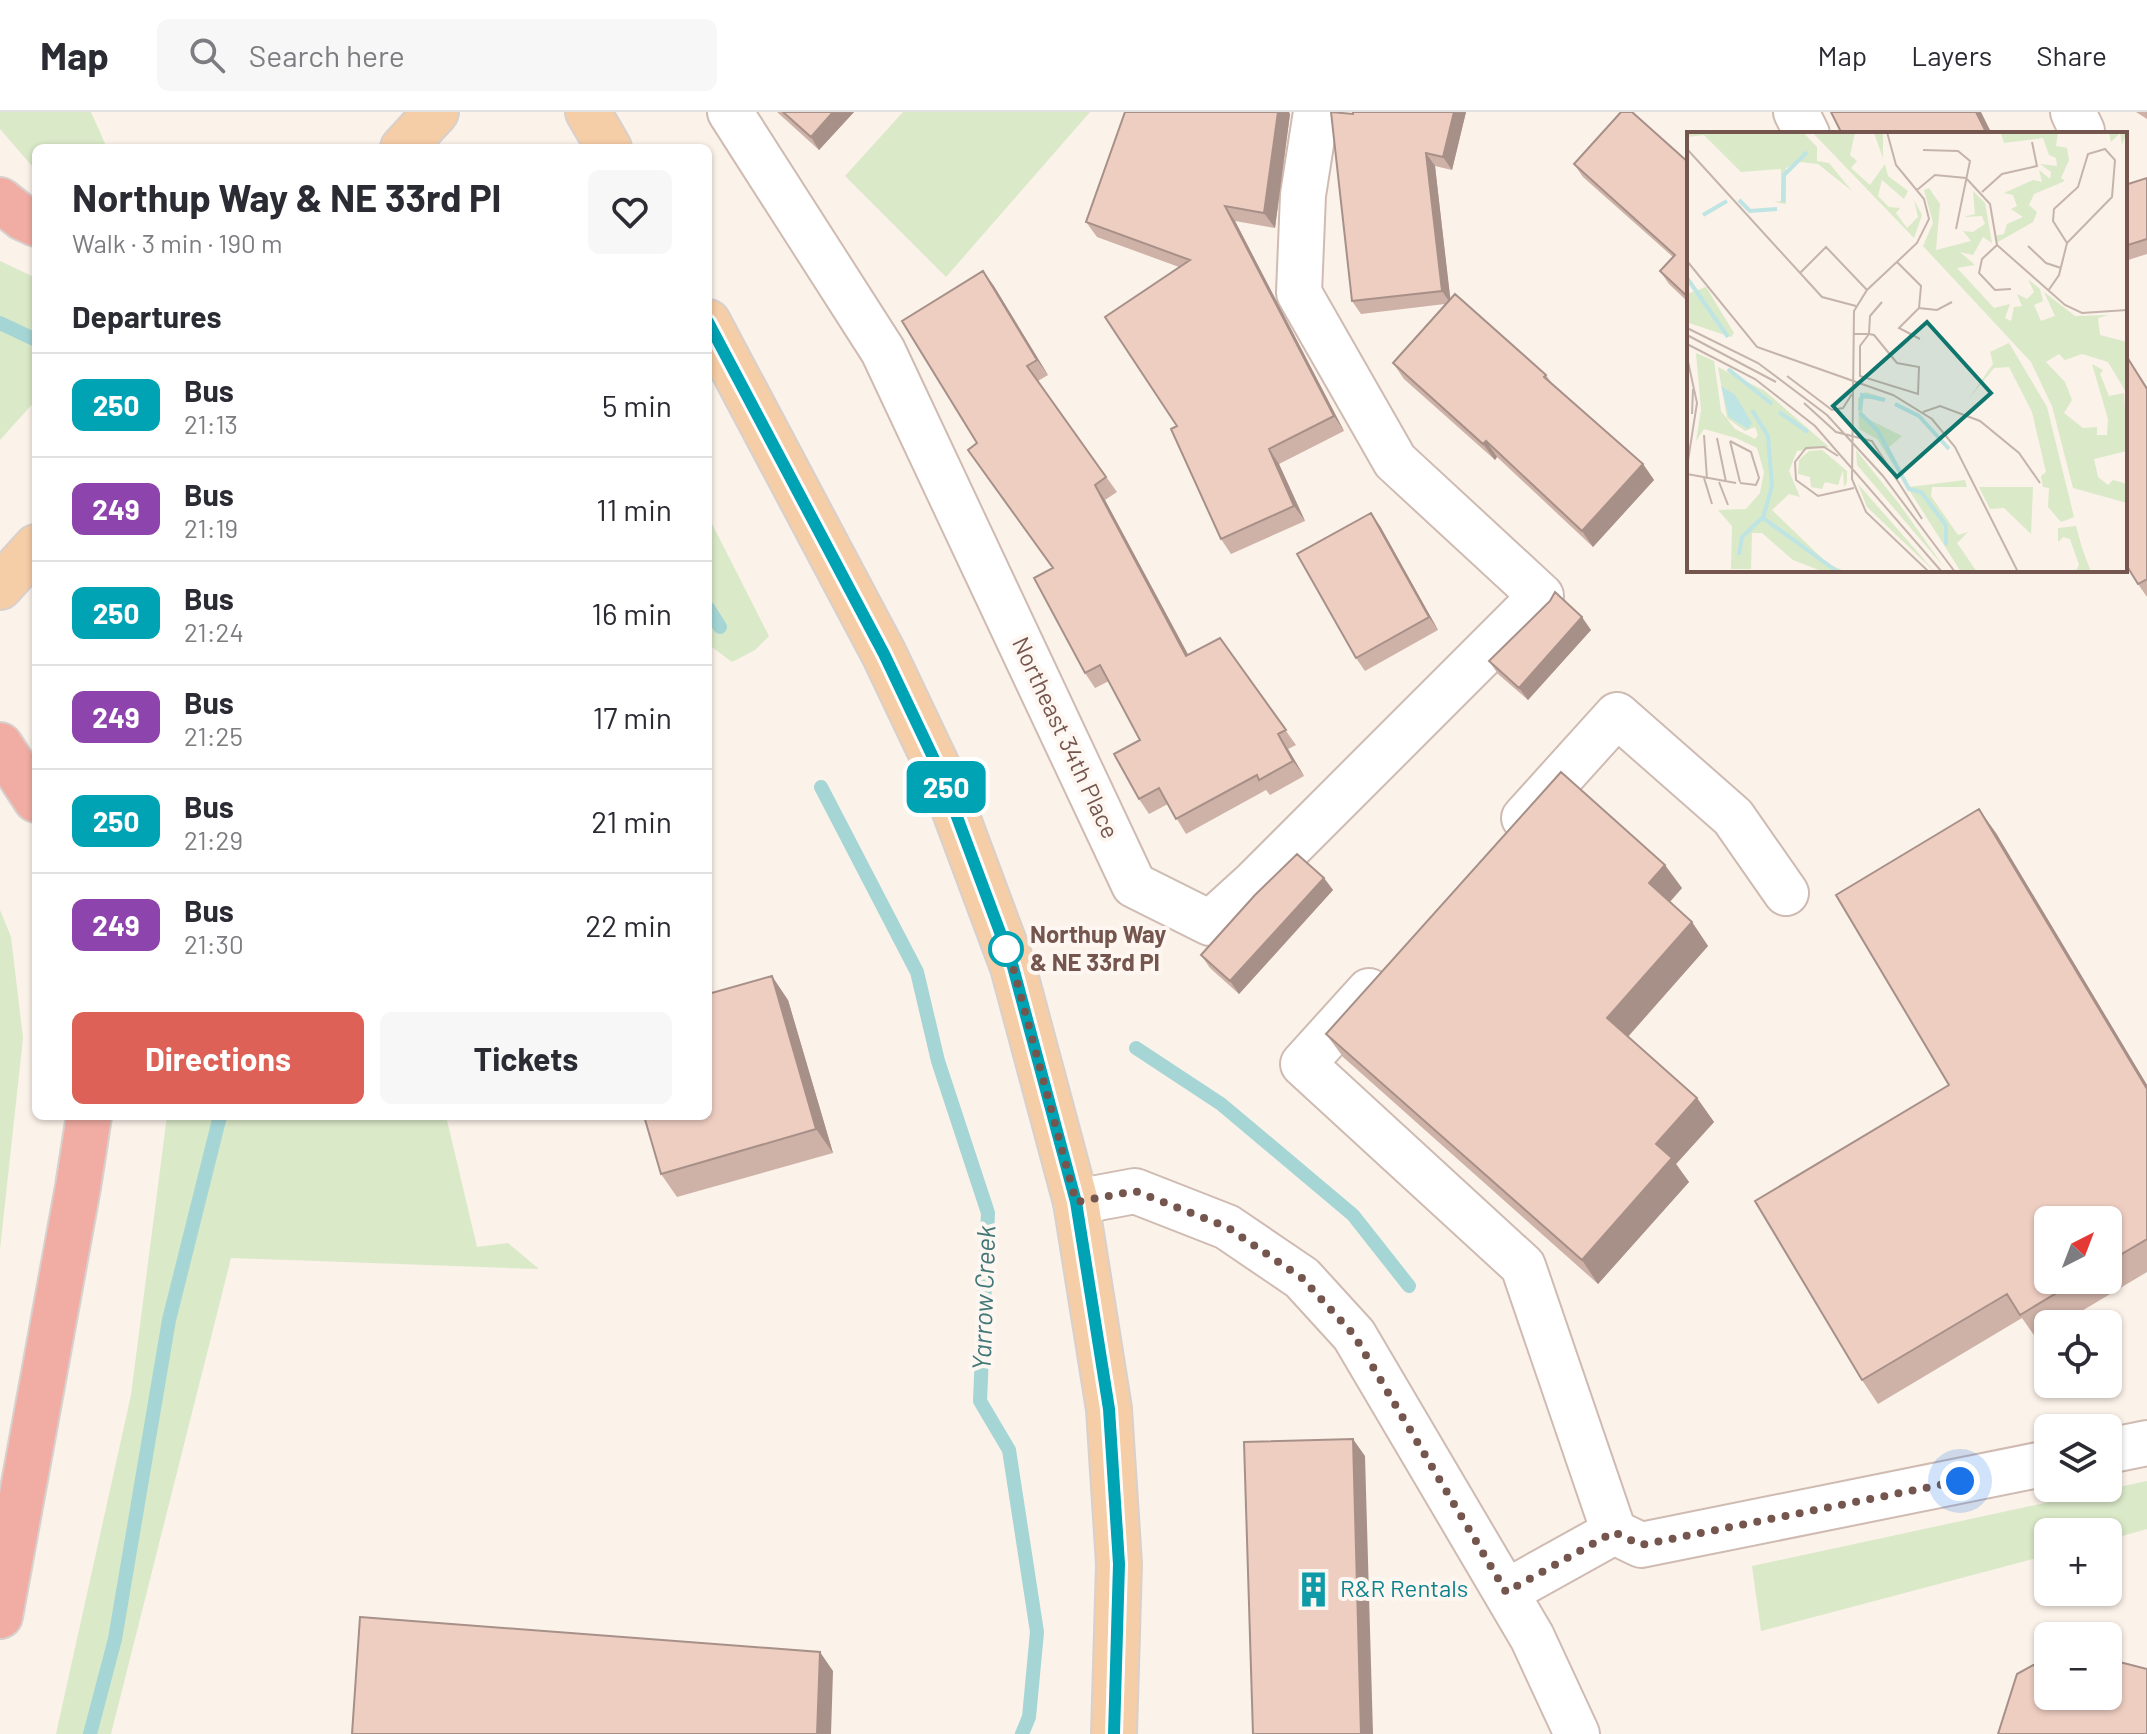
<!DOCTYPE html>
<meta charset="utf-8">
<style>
:root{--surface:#fff;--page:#f7f7f7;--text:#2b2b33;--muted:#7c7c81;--line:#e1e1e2;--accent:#dd6156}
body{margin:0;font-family:Barlow,sans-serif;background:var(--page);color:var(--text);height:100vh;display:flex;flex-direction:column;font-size:30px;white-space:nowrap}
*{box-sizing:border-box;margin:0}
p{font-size:26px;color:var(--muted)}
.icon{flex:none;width:44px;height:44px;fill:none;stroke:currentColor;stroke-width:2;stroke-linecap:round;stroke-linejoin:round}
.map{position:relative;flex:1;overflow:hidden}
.details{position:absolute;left:32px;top:32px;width:680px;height:976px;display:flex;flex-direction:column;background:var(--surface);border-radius:12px;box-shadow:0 2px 6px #0004}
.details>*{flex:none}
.badge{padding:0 16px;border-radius:12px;font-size:28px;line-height:52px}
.needle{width:52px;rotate:42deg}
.fabs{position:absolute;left:2034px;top:1094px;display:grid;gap:16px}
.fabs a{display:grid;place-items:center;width:88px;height:88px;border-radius:12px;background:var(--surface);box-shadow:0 2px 6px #0004;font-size:40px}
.you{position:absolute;width:40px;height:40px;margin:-20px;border:6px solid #fff;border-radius:50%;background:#1a73e8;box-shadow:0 0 0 12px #1a73e833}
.map>.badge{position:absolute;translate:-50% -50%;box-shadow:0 0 0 4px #fff}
h2{padding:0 40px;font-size:30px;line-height:72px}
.round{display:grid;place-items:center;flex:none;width:84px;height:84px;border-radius:12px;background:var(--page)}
.overview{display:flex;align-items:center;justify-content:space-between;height:136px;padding:0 40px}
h1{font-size:38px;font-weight:700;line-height:60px}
.primary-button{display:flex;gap:16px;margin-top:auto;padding:16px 40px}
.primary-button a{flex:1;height:92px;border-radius:12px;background:var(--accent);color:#fff;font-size:32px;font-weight:700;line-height:92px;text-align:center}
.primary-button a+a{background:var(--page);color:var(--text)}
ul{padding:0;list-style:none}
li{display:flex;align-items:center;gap:24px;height:104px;padding:0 40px;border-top:2px solid var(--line)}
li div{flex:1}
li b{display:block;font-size:30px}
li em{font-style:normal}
li .badge{min-width:88px;font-weight:700;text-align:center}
header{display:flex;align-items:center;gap:48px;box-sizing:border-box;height:112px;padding:0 40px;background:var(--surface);border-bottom:2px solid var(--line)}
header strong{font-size:38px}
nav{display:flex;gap:44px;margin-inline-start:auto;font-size:28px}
.search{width:560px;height:72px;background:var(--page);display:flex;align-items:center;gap:20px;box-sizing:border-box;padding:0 28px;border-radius:12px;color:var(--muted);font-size:30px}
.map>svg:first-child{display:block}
</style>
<header>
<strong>Map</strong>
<div class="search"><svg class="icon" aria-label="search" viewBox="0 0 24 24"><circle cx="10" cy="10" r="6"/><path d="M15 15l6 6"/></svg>Search here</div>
<nav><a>Map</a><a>Layers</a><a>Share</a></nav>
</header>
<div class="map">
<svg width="2147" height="1622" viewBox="0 0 2147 1622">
<rect width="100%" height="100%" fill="#fbf2e9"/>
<path fill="#dae9c8" d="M0,0H91L107,36H36V57L32,54L0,17Z
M903,0H1090L946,165L845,64Z
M0,149L36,166V288L0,328Z
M708,404L769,524L755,538L732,550L708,532Z
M0,798L11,825L23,926L0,1137Z
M167,1004H446L477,1135L508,1131L539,1157L231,1146L111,1622H56L131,1283Z
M2147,1369V1417L2108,1428V1420H2048V1443L1761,1519L1752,1454Z"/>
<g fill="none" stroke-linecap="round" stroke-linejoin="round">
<path stroke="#a5d5d5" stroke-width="14" d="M0,211L36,228
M708,496L720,515
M821,675L917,860L938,949L988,1101L980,1289L1009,1338L1037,1520L1029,1605L1022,1622
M1136,936L1221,992L1353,1103L1409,1174
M90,1622L115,1527L169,1208L220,1004"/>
<defs>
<path id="minor" d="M730,0L883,239L1134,773L1210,811L1254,771L1541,484L1395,349L1299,181L1303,83L1316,0
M1796,0L1807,22
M2073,0L2082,19
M1524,706L1617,603L1733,705L1786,781
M1369,879L1303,952L1523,1154L1614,1420
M1076,1090L1135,1079L1227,1115L1302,1166L1354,1223L1532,1525L1577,1622
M2108,1339L2147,1331
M1506,1480L1614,1420L1641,1433L2048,1351"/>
<path id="major" d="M588,0L609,36
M403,36L436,0
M708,210L884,542L941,662L1013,855L1076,1090L1109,1297L1119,1452L1114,1622
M0,475L36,435"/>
<path id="highway" d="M0,88L23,106L36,112
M0,633L36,688
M0,1504L78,1075L89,1004"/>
</defs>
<use href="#minor" stroke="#cfbbb2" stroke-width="48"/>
<use href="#major" stroke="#d8d0cd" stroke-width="48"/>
<use href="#highway" stroke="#d8d0cd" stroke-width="48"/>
<use href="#minor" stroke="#fff" stroke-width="44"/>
<use href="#major" stroke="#f5cda6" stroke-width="44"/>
<use href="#highway" stroke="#f1ada4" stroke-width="44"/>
</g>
<path fill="#ceb1a7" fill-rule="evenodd" d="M777,0H854L819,38Z
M1466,0L1452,58L1435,54L1450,187L1546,263L1551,270L1643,352L1654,368L1593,435L1497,345L1495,348L1404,267L1393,251L1445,192L1361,202L1352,189L1353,2Z
M2136,0H2147V7Z
M1290,2L1275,116L1235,109L1344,319L1279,352L1305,409L1231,442L1221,427L1177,314L1179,155L1097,125L1086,110Z
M1689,51V191L1669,172L1660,159L1673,145L1583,65L1574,52Z
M2147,66V142L2125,149V73Z
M983,159L1048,263L1038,269L1117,380L1105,388L1188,543L1220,526L1296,633L1288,637L1304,664L1270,683L1266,678L1186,722L1168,692L1149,702L1139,687L1140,628L1109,569L1095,576L1085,561L1053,456L977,331Z
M2127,245L2147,275V485L2138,472Z
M1380,414L1438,518L1365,559L1356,546Z
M1550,489L1591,518L1528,588L1498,562L1489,549Z
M1996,721L2147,973V1160L2060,1212H2048V1219L2036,1226L2022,1206L1878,1292L1862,1268L1949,973ZM2108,1108V1168H2048Z
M1324,766L1333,778L1239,882L1210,856L1201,843Z
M1682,776L1670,790L1692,810L1708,834L1628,925L1697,986L1714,1010L1676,1052L1689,1070L1598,1172L1343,945L1326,922Z
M788,888L833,1041L677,1085L661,1062Z"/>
<path fill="#a79088" d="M833,0H854L819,38L811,25Z
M1278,0H1289L1290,2L1275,116L1264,101Z
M1454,0H1466L1452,58L1443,45Z
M1976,0H1981L1992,22H1987Z
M1426,41L1435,54L1451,192L1442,179Z
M1225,94L1235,109L1344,319L1334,304Z
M983,159L994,174L1048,263L1037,248Z
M1486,329L1497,345L1495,348L1483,332Z
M1269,337L1279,352L1305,409L1294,394Z
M1643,352L1654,368L1593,435L1582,419Z
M1095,373L1105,388L1197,559L1186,544Z
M1371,401L1380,414L1438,518L1429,505Z
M1582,505L1591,518L1528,588L1519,576Z
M1278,622L1288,637L1304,664L1293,649Z
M1979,697L1996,721L2147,973V977Z
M1665,753L1682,776L1665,795L1649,771Z
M1324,766L1333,778L1239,882L1230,869Z
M1692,810L1708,834L1623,930L1607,906Z
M772,864L788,888L833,1041L816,1017Z
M1697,986L1714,1010L1676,1052L1689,1070L1598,1172L1582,1148L1656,1032Z
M1353,1327L1365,1344L1373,1622H1361Z
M820,1540L833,1559L831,1622H817Z"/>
<path fill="#efcec2" stroke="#a79088" stroke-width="2" d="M783,0H833L811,25Z
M1125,0H1278L1264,101L1225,94L1334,304L1269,337L1294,394L1221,427L1171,317L1177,314L1105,205L1190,148L1086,110Z
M1331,0L1353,2V0H1454L1443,45L1426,41L1442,179L1352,189Z
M1621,0H1632L1689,51V186L1660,159L1675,143L1574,52Z
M1831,0H1976L1987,22H1842Z
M2147,66V127L2125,134V73Z
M983,159L1037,248L1027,254L1106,365L1095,373L1186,544L1220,526L1286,618L1278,622L1293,649L1259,668L1257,663L1176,707L1159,676L1139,687L1114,642L1140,628L1100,553L1085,561L1034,466L1053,456L968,338L977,331L902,209Z
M1455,182L1546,263L1544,265L1643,352L1582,419L1486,329L1483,332L1393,251Z
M2127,245L2147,277V467L2138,472L2125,451V247Z
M1371,401L1429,505L1356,546L1297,442Z
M1555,480L1582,505L1519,576L1489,549L1550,489Z
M1561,660L1665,753L1649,771L1692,810L1607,906L1697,986L1656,1032L1672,1046L1582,1148L1326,922Z
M1979,697L2147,977V1127L2108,1150V1108H2048V1168H2078L2020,1203L2007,1182L1862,1268L1755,1089L1949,973L1836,783Z
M1297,742L1324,766L1230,869L1201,843L1255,783Z
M772,864L816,1017L661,1062L644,1004H708V882Z
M1353,1327L1361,1622H1253L1244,1330Z
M360,1505L820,1540L817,1622H352Z
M2048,1545V1584H2108V1547L2147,1557V1622H1998L2017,1562Z"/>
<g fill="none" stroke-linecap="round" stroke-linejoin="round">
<defs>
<path id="line" d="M708,210L884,542L941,662L1013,855L1076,1090L1109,1297L1119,1452L1114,1622"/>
</defs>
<use href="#line" stroke="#fff" stroke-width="18"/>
<use href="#line" stroke="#00a3b4" stroke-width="12"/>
<path stroke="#75564e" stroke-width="8" stroke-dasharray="0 14.4" d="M1006,837L1003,827L1013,855L1076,1090L1135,1079L1227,1115L1302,1166L1354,1223L1506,1480L1614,1420L1641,1433L1960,1369"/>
</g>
<defs>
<symbol id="building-bare" viewBox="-9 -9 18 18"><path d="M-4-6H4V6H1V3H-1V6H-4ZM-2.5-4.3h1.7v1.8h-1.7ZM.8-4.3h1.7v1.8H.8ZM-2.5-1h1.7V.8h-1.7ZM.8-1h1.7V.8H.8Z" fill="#0f9aa8" stroke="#fef6f0" stroke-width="2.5" paint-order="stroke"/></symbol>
</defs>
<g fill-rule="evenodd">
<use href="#building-bare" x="1288" y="1452" width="51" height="51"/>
</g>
<circle fill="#fff" stroke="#00a3b4" stroke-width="4" cx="1006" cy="837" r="16"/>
<g text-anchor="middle" stroke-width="8" stroke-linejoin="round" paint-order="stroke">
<g font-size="24" fill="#75564e" stroke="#fef6f0">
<text transform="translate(1065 626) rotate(65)" y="8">Northeast 34th Place</text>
</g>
<g font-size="24" font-weight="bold" fill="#75564e" stroke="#fef6f0" text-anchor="start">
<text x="1030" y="831">Northup Way<tspan x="1030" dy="28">&amp; NE 33rd Pl</tspan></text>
</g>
<g font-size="24" fill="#0d838f" stroke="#fef6f0" text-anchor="start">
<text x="1340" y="1485">R&amp;R Rentals</text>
</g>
<g font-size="26" font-style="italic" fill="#427778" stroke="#fef6f0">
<text transform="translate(984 1186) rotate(-88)" y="9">Yarrow Creek</text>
</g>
</g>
<g transform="translate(1687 20)">
<rect width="440" height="440" fill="#fbf2e9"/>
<path d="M116,0L130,15V29L142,31L165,59L131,32L113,30L99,36V72L87,70L94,69V37L54,40L17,3L0,5V1ZM125,0H196V26L187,1H168L163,23L170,29L164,36L183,53L198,32L201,44L221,59L217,67L195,48L191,64L202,75L213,76L209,81L220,96L231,85L227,68L235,83L227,106ZM440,0L435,13L433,1L424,10L422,1H371L369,14L380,16L382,28L374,46L378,49L347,62L342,73L350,80L346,90L311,110L308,104L317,102L320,92L336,85L324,77L330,74L326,63L317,61L346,48L355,50L352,38L363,47L364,40L353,32L370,34L369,26L362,23L356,6L317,11L314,2L281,1ZM242,56L253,72L249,118L284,109L276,99L286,100L298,92L295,84L276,85L288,82L286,59L298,71L305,111L296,105L286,123L273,120L288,133L270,136L307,176L323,172L318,186L324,189L327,175L335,174L330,162L340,167L347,160L341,147L353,157L356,169L347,173L354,189L368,184L357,160L388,184L422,183L411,186L413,203L440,210V262L421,230L395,222L378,228L372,222L359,230L378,250L385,268L377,281L396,296L410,295V303H420L421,287L405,232L416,238L413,242L422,264L437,261L440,319L407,327L411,345L421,353L426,348L440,352V371L386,356L365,274L344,230L236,114L246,91L237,58ZM19,155L47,201L44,205L2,191L0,162ZM322,211L360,275L387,385L374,390L361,375L362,356L356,355L354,344L359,340L345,280L322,235L307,236L280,269L306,232L303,220ZM9,221L27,229L34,279L48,297L68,307L71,303L68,295L58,299L40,286L31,235L78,259L142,315L110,319L102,339L113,365L102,362L85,378L141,432L160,440H137L106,428L75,401H65L64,437H44L45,394L31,378L59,377L73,361L77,340L70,316L49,306L17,297L9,309L14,278ZM179,260L200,267H176L175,284L215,304L201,316L222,355L278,348L280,355H245L244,364L271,403L281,400L270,411L290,440H274L190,307L172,297L171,266ZM135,318L160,339V350L157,355L156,338L151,353L138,350L135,357L124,355L123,345L111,342L112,328L122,319ZM169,318L213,373L257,435L170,333ZM171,352L248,440L180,375ZM292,355H346L344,402L317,376L303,377ZM389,394L395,416L404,440L389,439L392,433L383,407L376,405L371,410V396Z" fill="#dae9c8"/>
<path d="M34,254L48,263L65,291L61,297L42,285Z" fill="#bee4e4"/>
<path fill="none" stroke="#bee4e4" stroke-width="4" d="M52,68L63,79L90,77M96,70L97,43L120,20M16,83L40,69M0,146L41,205M41,237L85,272M208,272L232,284L262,317M65,278L81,304L85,354L76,386L151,440M173,278L175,263L198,268M92,280L121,300M173,281L191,299L222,357L234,360L259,393V413M52,423L55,405L75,386"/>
<path fill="none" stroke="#c5b4ab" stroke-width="2" d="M200,0L209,33L237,67L242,87L230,111L180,158L167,179L165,347L179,380L242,440M0,17L135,165L169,174M236,18L271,19L283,29L269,97M230,58L248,43L279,46L303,72L310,113L378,173L395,181L440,178M295,60L315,42L350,34L345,10M310,113L295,127L292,141L308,158L324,157M341,114L359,131L374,136M0,129L70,215L206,263L245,287L268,315L331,440M210,130L234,154L232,176L250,178L265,170M113,141L139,115L180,158M361,159L372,143L380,111L425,65L428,28L418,17L401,22L391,55L367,77L366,89L380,111M232,176L212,196L233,207M0,196L71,231L140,283L196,344L268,440M167,202H182L187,203L210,231L232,235L231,262L173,244V214L182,202L183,184L195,170M0,203L89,250M0,212L68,247L128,294L255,440M0,225L10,271L0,335M100,244L145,278L156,276L165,262M117,271L149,300L185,309L235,387M236,280L253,274L293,289L332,321L353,351M5,282L6,257M17,303L20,347M30,306L39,350M43,309L64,320L72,346L69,353L53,351M43,309L53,350M151,324L137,315L119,316L108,330L109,348L131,364L167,356M0,342L49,351M17,346L25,372M32,350L41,373"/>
<path fill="#0f766e" fill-opacity="0.15" stroke="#0f766e" stroke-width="4" d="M240,190L304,261L210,345L146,274Z"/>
<rect width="440" height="440" fill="none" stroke="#75564e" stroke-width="4"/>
</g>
</svg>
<div class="fabs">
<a><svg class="needle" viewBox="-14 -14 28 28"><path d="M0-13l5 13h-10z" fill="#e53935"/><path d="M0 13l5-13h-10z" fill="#7c7c81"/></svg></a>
<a><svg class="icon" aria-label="locate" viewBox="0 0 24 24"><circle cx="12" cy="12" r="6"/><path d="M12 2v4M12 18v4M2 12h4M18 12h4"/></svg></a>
<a><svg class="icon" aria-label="layers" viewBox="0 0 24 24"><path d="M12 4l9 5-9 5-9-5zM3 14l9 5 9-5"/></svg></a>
<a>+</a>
<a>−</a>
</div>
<div class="you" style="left:1960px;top:1369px"></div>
<b class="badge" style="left:946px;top:675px;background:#00a3b4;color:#fff">250</b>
<section class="details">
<div class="overview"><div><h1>Northup Way &amp; NE 33rd Pl</h1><p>Walk · 3 min · 190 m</p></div><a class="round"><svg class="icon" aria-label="heart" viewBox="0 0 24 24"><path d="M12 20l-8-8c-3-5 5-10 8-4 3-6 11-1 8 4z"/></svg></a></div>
<h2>Departures</h2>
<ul>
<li><span class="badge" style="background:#00a3b4;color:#fff">250</span><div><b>Bus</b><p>21:13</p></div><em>5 min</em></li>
<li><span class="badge" style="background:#8e44ad;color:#fff">249</span><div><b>Bus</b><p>21:19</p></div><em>11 min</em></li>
<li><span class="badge" style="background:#00a3b4;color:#fff">250</span><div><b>Bus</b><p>21:24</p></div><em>16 min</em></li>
<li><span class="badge" style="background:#8e44ad;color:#fff">249</span><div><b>Bus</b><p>21:25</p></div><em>17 min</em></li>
<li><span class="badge" style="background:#00a3b4;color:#fff">250</span><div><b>Bus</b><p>21:29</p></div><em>21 min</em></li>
<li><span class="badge" style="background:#8e44ad;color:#fff">249</span><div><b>Bus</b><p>21:30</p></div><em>22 min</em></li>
</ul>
<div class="primary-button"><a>Directions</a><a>Tickets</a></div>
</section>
</div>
